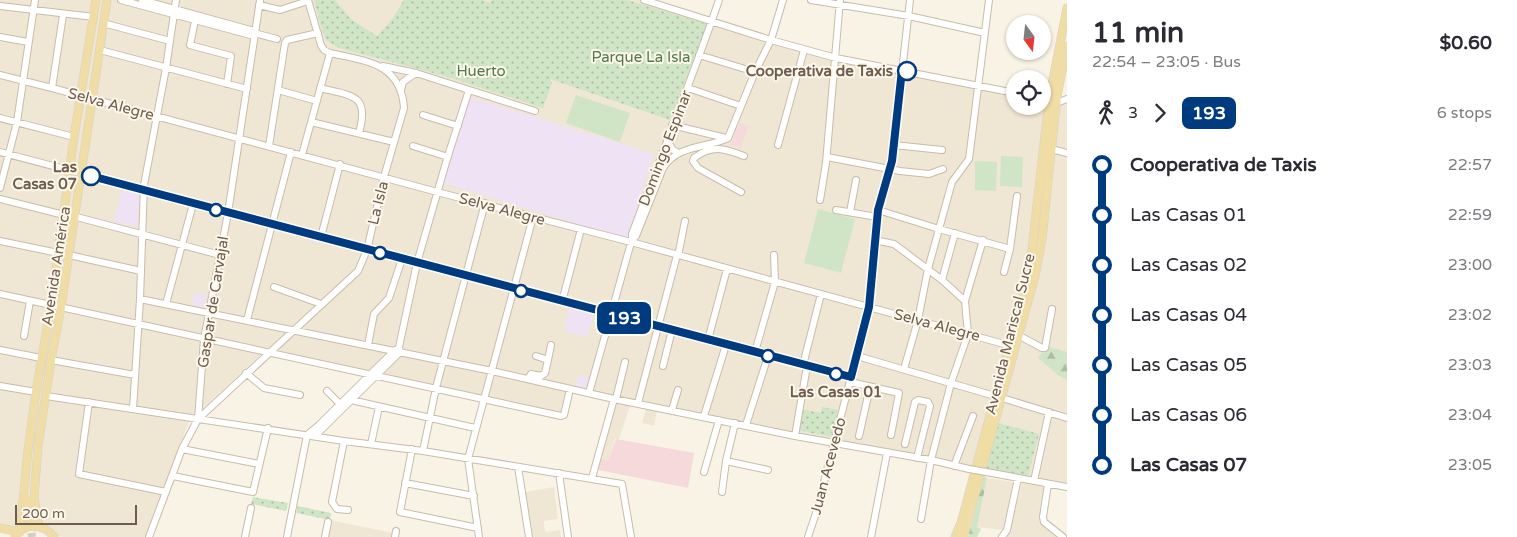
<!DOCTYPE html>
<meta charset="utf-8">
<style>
:root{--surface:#fff;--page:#f7f7f7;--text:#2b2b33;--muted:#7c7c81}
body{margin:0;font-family:"Varela Round",sans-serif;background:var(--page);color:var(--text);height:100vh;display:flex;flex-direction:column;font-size:19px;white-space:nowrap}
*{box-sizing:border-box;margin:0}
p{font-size:16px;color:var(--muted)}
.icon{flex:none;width:28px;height:28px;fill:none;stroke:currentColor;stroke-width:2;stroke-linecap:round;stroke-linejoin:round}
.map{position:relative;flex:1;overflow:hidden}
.drawer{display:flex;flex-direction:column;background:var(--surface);width:450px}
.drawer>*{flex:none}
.badge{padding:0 10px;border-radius:8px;font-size:18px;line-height:32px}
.needle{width:32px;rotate:165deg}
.fabs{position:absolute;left:1006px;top:15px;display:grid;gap:10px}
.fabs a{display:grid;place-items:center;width:45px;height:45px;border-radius:50%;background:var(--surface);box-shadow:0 1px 4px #0004;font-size:25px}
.scale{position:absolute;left:15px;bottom:12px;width:122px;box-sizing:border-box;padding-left:5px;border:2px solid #6e5d4e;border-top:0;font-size:14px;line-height:18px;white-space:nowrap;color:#6e5d4e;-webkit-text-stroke:4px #fcf7eb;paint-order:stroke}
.map>.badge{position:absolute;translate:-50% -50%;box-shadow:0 0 0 2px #fff}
.legs{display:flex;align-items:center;gap:8px;height:55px;padding:0 25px;font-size:16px}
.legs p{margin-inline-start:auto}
.head{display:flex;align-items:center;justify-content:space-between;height:85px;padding:0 25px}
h1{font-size:28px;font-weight:700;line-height:38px}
ul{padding:0 25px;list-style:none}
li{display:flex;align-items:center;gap:18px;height:50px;font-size:19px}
li i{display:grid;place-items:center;width:8px;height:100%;margin:0 6px;background:currentColor}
li i::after{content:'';width:12px;height:12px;margin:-6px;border:4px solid;border-radius:50%;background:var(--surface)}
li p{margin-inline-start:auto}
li:first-child i{background:linear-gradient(#0000 50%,currentColor 0)}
li:last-child i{background:linear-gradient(currentColor 50%,#0000 0)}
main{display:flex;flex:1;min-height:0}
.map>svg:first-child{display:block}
</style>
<main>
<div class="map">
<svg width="1067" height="537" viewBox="0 0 1067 537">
<defs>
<pattern id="forest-firs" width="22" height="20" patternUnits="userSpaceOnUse" patternTransform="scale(1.25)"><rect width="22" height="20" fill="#cfe5c5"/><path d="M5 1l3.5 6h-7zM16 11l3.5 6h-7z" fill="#acbda2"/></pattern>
<pattern id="park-dots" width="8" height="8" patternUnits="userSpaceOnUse" patternTransform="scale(1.25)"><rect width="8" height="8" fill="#cfe5c5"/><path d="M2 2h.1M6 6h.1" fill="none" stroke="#acbda2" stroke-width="1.8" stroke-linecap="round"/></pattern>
</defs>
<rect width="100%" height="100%" fill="#f9f3e5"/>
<path fill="#f0e6d4" d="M0,0H644L836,58L1015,93V106H1042L1043,99L1056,103L1067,99V488L570,389L564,415L264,352L203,408L192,414L145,537H63L0,525Z
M616,402L630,405L619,439H615L608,460L598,458Z
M646,409L657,411L654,426L642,423Z
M987,478L1013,482L1003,530L977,527Z
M1022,482L1045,486L1043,517L1062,537H1007L1010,531Z
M554,487L558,519L544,521V527L546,532L560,530L561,537H533L525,492Z
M330,520L393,533L392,537H327Z"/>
<path fill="#f0e2f5" d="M470,97L654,154L627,239L443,183Z
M122,188L139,195L138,226L114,222Z
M195,292L207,295L204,307L192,305Z
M569,308L593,314L587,337L564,331Z
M579,375L589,378L586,388L576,386Z"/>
<path fill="#f6d9da" d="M740,123L748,126L741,148L730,145Z
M616,439L694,453L688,488L594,469L598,458L608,460Z"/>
<path fill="#cfe5c5" d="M576,95L630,113L620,142L566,123Z
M1001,156L1023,157L1022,187L1000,186Z
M975,161L997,162L996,191L975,190Z
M818,209L855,219L841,273L804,263Z"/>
<path fill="url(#forest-firs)" d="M1046,346L1067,352V380L1058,375L1038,358Z
M984,476L987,478L977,527L981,529L977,537H968Z"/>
<path fill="url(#park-dots)" d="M314,0H335L352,20L377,36L391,21L404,0H483L490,3L492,0H627L707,24L670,120L550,79L552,83L543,108L445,76L339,48L326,40L320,24Z
M822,407L838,410L832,437L797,430L802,409L821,413Z
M998,423L1039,434L1028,477L985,469Z
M253,497L288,503L286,511L251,504Z
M298,506L331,513L330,520L296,513Z"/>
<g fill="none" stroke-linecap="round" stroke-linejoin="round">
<path stroke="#d6cebf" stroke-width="8" stroke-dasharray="8 4" stroke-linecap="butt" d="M30,521L32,537"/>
<defs>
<path id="minor" d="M121,0L254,36
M142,0L254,31
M644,0L771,40L836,58L1015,93
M811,0L909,16L985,33
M259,5L280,10L308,1
M0,6L94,17
M196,16L190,45L231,56L227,84
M103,23L170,41
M254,33L277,39
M0,37L28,42
M100,50L247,89
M699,55L755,72
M383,66L416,73L535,111
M0,75L52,88L441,193L631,242L1004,344
M52,88L63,15
M320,88C352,96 370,94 359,133
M688,88L741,106
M278,90L317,101
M401,90L403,82L416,73
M1056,103L1067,99
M423,115L458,126
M0,118L74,137
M311,122L394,142
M672,125L726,138
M728,138L755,72L771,40L783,0
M667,139L672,149L678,153
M778,145L804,50
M894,145L942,150
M269,146L285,43L287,40L318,33
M413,146L448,157
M1051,149L1067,153
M0,152L851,377
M302,155L330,53
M827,157L900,171L929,174L943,169
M0,188L17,122L35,0
M741,192L698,168L693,161L694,158C713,144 725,149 744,156
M0,199L64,215
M820,200L826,163L840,0
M836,210L877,217
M878,210L939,229L1010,249
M850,212L856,180
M73,216L220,255
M321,237L340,164
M632,239L636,236L663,168C679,144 704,149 728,138
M874,240L894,244L942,280L965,301
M0,241L58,253
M69,255L141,271
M678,256L685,221
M1004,272L1010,249L1017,196
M942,280L955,233
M274,287L321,304
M0,294L561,416L564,415L570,389
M140,299L492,371L614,399L795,436L931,460L969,469
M562,302L581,229
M166,304L193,204
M247,320L291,152
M1018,335L1042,348H1045L1052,309
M24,336L30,301
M708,340L727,269
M368,345L374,314L389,298L402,259
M0,350L41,358
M755,352L775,282L774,255
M857,356L995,396
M51,360L135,375
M548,360L551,345
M803,365L821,294
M663,366L672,330
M904,369L918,320L928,269L952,182L969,159L989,0
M246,373L264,388L300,395
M528,379L531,374L541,376L545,373L548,360L536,356
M850,382L899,393L891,435
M0,386L36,392
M327,391L340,404
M589,393L632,239V234C661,156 692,79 719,0
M46,396L344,441L423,451L622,484L631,537
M1002,398L1067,418
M616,399L625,362
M351,400L475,428
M89,402L79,474L166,492
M638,403L677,255
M133,409L140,299L144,185L166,68L176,0
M672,410L678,390
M704,416L726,345
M198,419L358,271L367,250L384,177L404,108C401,63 366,61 330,53L324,50L321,45L308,0
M746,425L768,356
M315,436L400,352L399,347L417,263L447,159L469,90
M795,436L807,366
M859,436L870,387
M344,441L332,502L337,509L348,510
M371,444L379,407
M905,444L915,402L918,400L928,402L930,406L917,458
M182,449L259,464
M412,449L400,512L478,528
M423,451L436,388L485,203
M726,461L768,470
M954,466L973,416
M518,467L529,537
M704,472L719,420
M559,473L568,537
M992,473L1067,487
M173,476L253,492L268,428
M592,478L614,399
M1034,481L1049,412
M405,483L474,496
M1048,484L1043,517L1044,522L1063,537
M722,492L726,461L735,423
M921,519L931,460L951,383L968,334L965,301L983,240
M149,537L182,449L198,419L204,339L228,213L260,0
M245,537L251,508
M287,537L307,435L319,425L395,350
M325,537L328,522
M395,537L396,531
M479,537L468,459L533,217
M808,537L816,513L869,307L878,210L892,161L910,0
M871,537L887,453
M1002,537L1007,530L1018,478"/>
<path id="major" d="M27,500L30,521
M39,526L34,498L38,446L51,360L61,307L107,0
M0,528L19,532
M20,532L28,450L36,392L51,305L74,137L96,0
M15,537C26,522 43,523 54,537
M955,537L961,523L1030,267L1049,100L1067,8
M963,537L1035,276L1042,239L1057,96L1067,46"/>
</defs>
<use href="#minor" stroke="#c8bcad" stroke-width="8"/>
<use href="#major" stroke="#d6d2cd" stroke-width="9"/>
<use href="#minor" stroke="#fff" stroke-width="6"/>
<use href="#major" stroke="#f0dca5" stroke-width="8"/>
<defs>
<path id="minor-bridge" d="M969,469L992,473"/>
</defs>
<use href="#minor-bridge" stroke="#c8bcad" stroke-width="8" stroke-linecap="butt"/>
<use href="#minor-bridge" stroke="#fff" stroke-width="6"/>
</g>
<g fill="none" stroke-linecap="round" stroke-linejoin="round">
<defs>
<path id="line-1" d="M91,176L851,377L869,307L878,210L892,161L902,70L907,71"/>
</defs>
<use href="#line-1" stroke="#fff" stroke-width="11"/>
<use href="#line-1" stroke="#003b80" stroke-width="8"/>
</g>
<g fill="#fff" stroke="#003b80" stroke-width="2.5">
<circle cx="907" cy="71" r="9"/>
<circle cx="91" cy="176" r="9"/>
<circle cx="216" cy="210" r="6"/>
<circle cx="380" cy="253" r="6"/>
<circle cx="521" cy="291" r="6"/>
<circle cx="768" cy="356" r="6"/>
<circle cx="836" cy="374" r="6"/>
</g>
<g text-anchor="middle" stroke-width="4" stroke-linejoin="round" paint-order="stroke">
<g font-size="15" fill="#54794a" stroke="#fcf7eb">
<text x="641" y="62">Parque La Isla</text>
<text x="481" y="76">Huerto</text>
</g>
<g font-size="15" font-weight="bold" fill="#6e5d4e" stroke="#fcf7eb" text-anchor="end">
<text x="893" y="76">Cooperativa de Taxis</text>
<text x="77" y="172">Las<tspan x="77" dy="17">Casas 07</tspan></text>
<text x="836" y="397" text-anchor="middle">Las Casas 01</text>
</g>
<g font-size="15" fill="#6e5d4e" stroke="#fcf7eb">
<text transform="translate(111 104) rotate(15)" y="5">Selva Alegre</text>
<text transform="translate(665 148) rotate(-69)" y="5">Domingo Espinar</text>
<text transform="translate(378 203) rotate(-76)" y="5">La Isla</text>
<text transform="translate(502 209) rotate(15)" y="5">Selva Alegre</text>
<text transform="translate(56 266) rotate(-81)" y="5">Avenida América</text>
<text transform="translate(213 302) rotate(-81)" y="5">Gaspar de Carvajal</text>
<text transform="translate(937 325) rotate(15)" y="5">Selva Alegre</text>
<text transform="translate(1010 334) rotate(-76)" y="5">Avenida Mariscal Sucre</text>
<text transform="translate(828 466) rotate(-75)" y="5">Juan Acevedo</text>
</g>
</g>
</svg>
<div class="fabs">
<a><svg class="needle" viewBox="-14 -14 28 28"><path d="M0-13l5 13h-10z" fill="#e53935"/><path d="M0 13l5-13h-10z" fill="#7c7c81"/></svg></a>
<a><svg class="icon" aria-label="locate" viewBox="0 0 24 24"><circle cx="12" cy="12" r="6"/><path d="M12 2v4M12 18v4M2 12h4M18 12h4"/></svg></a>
</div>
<div class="scale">200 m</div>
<b class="badge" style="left:624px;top:318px;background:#003b80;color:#fff">193</b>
</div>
<section class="drawer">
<div class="head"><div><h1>11 min</h1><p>22:54 – 23:05 · Bus</p></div><b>$0.60</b></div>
<div class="legs"><svg class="icon" aria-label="walk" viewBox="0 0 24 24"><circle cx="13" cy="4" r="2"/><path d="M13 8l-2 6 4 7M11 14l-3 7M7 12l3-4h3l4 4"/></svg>3<svg class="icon" aria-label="forward" viewBox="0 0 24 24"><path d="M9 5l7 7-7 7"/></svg><b class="badge" style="background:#003b80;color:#fff">193</b><p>6 stops</p></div>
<ul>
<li><i style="color:#003b80"></i><b>Cooperativa de Taxis</b><p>22:57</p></li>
<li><i style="color:#003b80"></i><span>Las Casas 01</span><p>22:59</p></li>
<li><i style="color:#003b80"></i><span>Las Casas 02</span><p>23:00</p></li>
<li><i style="color:#003b80"></i><span>Las Casas 04</span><p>23:02</p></li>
<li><i style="color:#003b80"></i><span>Las Casas 05</span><p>23:03</p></li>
<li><i style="color:#003b80"></i><span>Las Casas 06</span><p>23:04</p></li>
<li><i style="color:#003b80"></i><b>Las Casas 07</b><p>23:05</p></li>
</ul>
</section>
</main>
